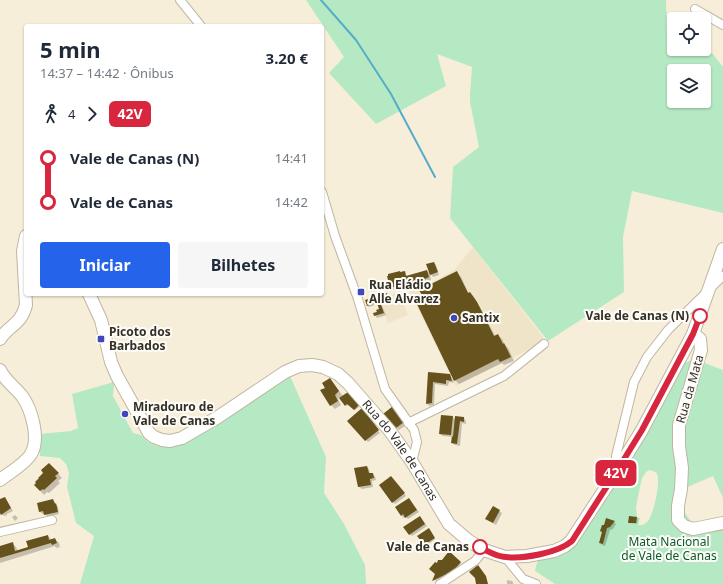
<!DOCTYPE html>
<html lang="pt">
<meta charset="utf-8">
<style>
:root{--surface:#fff;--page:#f6f6f7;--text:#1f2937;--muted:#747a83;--accent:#2563eb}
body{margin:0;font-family:"Noto Sans",sans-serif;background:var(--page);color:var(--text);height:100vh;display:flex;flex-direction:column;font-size:15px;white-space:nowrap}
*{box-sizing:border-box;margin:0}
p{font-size:13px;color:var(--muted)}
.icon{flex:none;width:22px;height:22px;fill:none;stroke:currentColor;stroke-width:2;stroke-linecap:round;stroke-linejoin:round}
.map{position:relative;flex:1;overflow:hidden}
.side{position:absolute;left:24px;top:24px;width:300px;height:272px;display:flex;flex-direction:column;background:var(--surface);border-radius:4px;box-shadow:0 1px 3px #0004}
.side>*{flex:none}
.badge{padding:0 8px;border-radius:6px;font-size:14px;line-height:26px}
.buttons{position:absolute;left:667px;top:12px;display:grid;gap:8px}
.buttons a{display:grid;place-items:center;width:44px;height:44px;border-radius:4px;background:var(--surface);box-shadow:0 1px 3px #0004;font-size:20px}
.map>.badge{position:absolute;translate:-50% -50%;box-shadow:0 0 0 2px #fff}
.legs{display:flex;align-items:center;gap:6px;height:44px;padding:0 16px;font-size:13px}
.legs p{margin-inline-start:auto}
.overview{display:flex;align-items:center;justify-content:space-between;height:68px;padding:0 16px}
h1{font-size:22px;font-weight:700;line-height:30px}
.action{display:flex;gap:8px;margin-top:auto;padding:8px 16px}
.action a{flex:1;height:46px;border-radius:4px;background:var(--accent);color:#fff;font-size:16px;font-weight:700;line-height:46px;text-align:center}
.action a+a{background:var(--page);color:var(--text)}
ul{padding:0 16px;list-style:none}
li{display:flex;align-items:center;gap:14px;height:44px;font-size:15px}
li i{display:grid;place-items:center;width:6px;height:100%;margin:0 5px;background:currentColor}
li i::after{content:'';width:10px;height:10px;margin:-5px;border:3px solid;border-radius:50%;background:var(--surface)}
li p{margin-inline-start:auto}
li:first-child i{background:linear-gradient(#0000 50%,currentColor 0)}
li:last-child i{background:linear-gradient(currentColor 50%,#0000 0)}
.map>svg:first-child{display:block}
</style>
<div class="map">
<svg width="723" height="584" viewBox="0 0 723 584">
<rect width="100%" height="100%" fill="#f7eed9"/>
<path fill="#f0e4c8" d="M473,247L546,341L456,386L408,289L422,286L437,280L455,269Z
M399,293L408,315L388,323L381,302L389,300L388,295Z"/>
<path fill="#b5e9c3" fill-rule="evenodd" d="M306,0H666L667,35L674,38V49H702L713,54L723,67V213L632,191L623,237L624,292L548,341L450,218L453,167L479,147L470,102V94L472,67L437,54L446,86L376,124L329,73L344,57ZM674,71H704V101H674Z
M694,359L723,370V498L713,476L683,489V501L685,513L692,523L723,519V584H555L535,571L536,566L539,559L581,533L589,525L602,506L618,474L683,364ZM649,470C652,471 656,471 657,474C661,482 653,517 647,522C644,525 641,525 638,525L640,518L637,517L636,507L640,487L642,478L646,472Z
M290,376L326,457L324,493L344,524L365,565L366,584H80L94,536L76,523L67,487L69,473L66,464L60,458L40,456L39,434L71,431L78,428L72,394L114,382L113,396L133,433L141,435L148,442L157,446L173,445Z"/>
<path fill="#0003" d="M434,263L436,265L439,275L433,277L431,274Z
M427,271L430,273L431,280L427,282L394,290L391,287L401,273L404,272L407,276Z
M457,273L461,277L469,294L470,293L474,297L480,307L495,336L498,335L502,339L505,345L508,348L514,361L504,365L502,363L459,384L455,380L424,297Z
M387,294L389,301L380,303L382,306L386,315L377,318L374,314L380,310L378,304L369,307L368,306Z
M429,373L450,375L452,378L454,383L449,382L448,386L435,384L434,405L429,406L427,403Z
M333,383L343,396L348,393L359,407L355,410L349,404L347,406L340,397L338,399L341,405L335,409L331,405Z
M393,407L406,425L399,430L396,427Z
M364,412L380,433L368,442L348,421Z
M452,417L456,420L464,418L466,421V424L462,423L460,446L455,445L452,443L453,437L443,436L440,434Z
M367,467L369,469L370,474H372L375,476L376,480L372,481L373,487L362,489L359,487L355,469Z
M53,468L62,478L58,481L60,483L49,493L47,492L44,495L35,485Z
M393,479L406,496L395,504L393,502Z
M409,499L419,512L408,519L405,517L404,518L401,515Z
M53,500L58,507L59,514L48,517L45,514H43L40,512L38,503Z
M0,501H7L13,511L7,514V515L5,516L0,514Z
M493,507L502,513L496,525L487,519Z
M15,515L18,518L15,521L12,517Z
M637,518L638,519L637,524L630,523L629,522Z
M422,519L427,526L412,536L410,534Z
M614,522L616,524L613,529L610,530L605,546L602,545L600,542L603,532L601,531Z
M429,530L435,539L426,546L419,536Z
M48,536L52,540L55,539L59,543L60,547L56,548L55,546L0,563V547L12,543L16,547L18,551L29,548Z
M449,552L461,563L454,572L434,581L436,574L438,565L443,561Z
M507,580L512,581L513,582V584H507Z"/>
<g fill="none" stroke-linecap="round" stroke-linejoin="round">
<path stroke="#55adca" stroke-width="2" d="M321,0L356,40L391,94L435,177"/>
</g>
<path fill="#66521d" d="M434,262L438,272L430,275L426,264Z
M427,270L429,277L425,279L390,288L387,276H388V274L400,271V272L405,271L406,276Z
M457,271L468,293L470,292L477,302L494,336L498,334L503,344L504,343L511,357L500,362L498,359L454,381L415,300L423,297L419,290Z
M387,293L389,300L380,302L384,313L374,316L373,313L377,312L376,310L379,309L377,303L367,306L365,300Z
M428,372L450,374L452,381L446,380V384L433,382L432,403L426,404Z
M330,378L339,391L335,395L338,401L330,406L320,390L325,388L322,383Z
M348,392L359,405L354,410L347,404L345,406L339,398Z
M393,406L404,422L396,428L383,414Z
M362,408L379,430L365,441L347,421Z
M441,415L453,416L451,435L439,434Z
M455,416L464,417V422L460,421L457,444L451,443L452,436L453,437Z
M49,463L59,473L55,476L57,478L44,490L43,489L40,491L34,485L36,483L35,482L39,478H38L43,473L41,470Z
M367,466L369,473H373L374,478L370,479L371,485L358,487L354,468Z
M391,476L405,493L392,503L379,485Z
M5,497L11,508L1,515L0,513V499Z
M409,498L417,510L405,518L403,514L401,516L395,507Z
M53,499L55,504L56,503L58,512L44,515L43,511L39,512L37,503Z
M493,506L500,510L493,523L485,519Z
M420,516L425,524L409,535L403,527Z
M629,516L637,517L636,523H628Z
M606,518L615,521L610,527L607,528L603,544L599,543L602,532L600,531L602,525H604Z
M429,528L435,538L424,545L417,536Z
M48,535L49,540L55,538L57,543L52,545L51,543L0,558V546L13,542L15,551L28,547L26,541Z
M449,551L461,562L453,571L432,581L435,574L429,569L435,562L437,563L438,560H442Z
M478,565L486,576L488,584H476L475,578L469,572Z"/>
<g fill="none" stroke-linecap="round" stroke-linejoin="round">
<defs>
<path id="street" d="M180,0L201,26
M695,9L723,25
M322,192L335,236L358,299L385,389L414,430L417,442L412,462
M408,423L504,376L544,344
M618,469L616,456L634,382L647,357L668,330L723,276
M0,532L52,520
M505,557L523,579L536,584
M440,584L475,561L484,550"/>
<g id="secondary">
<path id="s1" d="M89,294L101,320L111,362L117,376L149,433L154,437L162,440L170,441L182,438L218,417L285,372L299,366L312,365L323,367L338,374L348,383L390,431L412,462L449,524L469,541L484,550L505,557L527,556L554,551L565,546L571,541L618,469L642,430L693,334L723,249"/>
<path d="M693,334L700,339L701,350L679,425V446L682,468L681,489L678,506V520L684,526L693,529L723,523"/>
<path d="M0,339C9,325 21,325 26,305L23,251L26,236"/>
<path d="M0,370C5,381 15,387 22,396C32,410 40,439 31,454C25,464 9,473 0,480"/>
</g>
</defs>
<use href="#street" stroke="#beb6a1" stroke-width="10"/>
<use href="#secondary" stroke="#beb6a1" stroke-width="14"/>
<use href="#street" stroke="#fff" stroke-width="8"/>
<use href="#secondary" stroke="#fff" stroke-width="12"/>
</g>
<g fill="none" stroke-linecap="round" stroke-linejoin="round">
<defs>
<path id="line-1" d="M480,547C486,551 499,557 506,557C523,559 558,553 572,541L618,469L642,430L693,334L700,316"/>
</defs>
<use href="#line-1" stroke="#fff" stroke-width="9"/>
<use href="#line-1" stroke="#d7263d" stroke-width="6"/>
</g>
<g fill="#3e48bc" stroke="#fefcf7" stroke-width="1.5">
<rect x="357" y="288" width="8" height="8" rx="2"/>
<circle cx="454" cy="318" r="4"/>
<rect x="97" y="335" width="8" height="8" rx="2"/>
<circle cx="125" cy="414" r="4"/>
</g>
<g fill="#fff" stroke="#d7263d" stroke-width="2">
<circle cx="700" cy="316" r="7"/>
<circle cx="480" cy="547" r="7"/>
</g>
<g text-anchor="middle" stroke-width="4" stroke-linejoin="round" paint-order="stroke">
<g font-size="12" font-weight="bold" fill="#343028" stroke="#fefcf7" text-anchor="start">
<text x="369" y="289">Rua Eládio<tspan x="369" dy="14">Alle Alvarez</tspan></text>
<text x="462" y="322">Santix</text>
<text x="109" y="336">Picoto dos<tspan x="109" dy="14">Barbados</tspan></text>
<text x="133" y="411">Miradouro de<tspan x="133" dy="14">Vale de Canas</tspan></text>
</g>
<g font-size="12" font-weight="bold" fill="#343028" stroke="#fefcf7" text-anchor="end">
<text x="689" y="320">Vale de Canas (N)</text>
<text x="469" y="551">Vale de Canas</text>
</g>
<g font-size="12" fill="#343028" stroke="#fefcf7">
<text transform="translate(690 389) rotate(-74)" y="4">Rua da Mata</text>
<text dy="4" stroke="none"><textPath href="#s1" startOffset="465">Rua do Vale de Canas</textPath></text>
</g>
<g font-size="12" fill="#0b582e" stroke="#fefcf7">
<text x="669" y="546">Mata Nacional<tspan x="669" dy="14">de Vale de Canas</tspan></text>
</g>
</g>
</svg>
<div class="buttons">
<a><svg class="icon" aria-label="locate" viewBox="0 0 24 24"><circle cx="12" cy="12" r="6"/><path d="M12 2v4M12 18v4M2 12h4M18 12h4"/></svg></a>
<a><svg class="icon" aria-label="layers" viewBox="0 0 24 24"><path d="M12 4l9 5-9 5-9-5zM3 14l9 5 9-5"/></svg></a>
</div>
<b class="badge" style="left:616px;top:473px;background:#d7263d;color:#fff">42V</b>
<section class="side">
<div class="overview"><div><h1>5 min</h1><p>14:37 – 14:42 · Ônibus</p></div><b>3.20 €</b></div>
<div class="legs"><svg class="icon" aria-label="walk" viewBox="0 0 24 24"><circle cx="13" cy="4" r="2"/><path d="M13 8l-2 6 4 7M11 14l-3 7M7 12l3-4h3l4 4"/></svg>4<svg class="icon" aria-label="forward" viewBox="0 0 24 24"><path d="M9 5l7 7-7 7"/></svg><b class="badge" style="background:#d7263d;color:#fff">42V</b></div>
<ul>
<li><i style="color:#d7263d"></i><b>Vale de Canas (N)</b><p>14:41</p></li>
<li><i style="color:#d7263d"></i><b>Vale de Canas</b><p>14:42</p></li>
</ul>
<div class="action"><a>Iniciar</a><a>Bilhetes</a></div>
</section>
</div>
